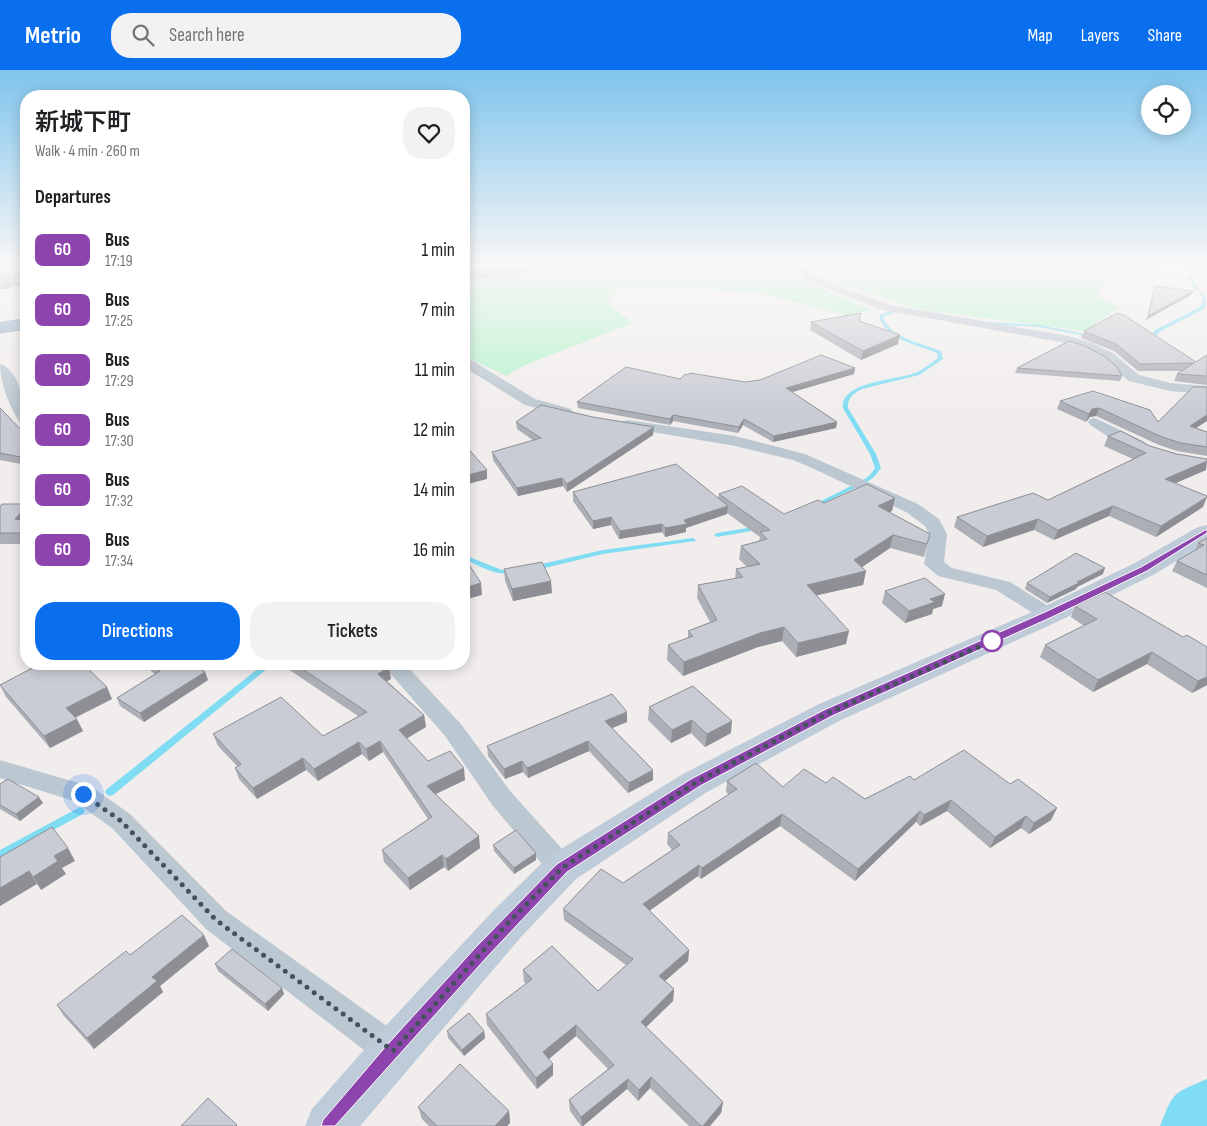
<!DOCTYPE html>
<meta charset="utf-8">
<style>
:root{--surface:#fff;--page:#f2f2f2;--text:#202124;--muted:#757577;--accent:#096fef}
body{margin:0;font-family:"Sofia Sans Condensed","Noto Sans JP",sans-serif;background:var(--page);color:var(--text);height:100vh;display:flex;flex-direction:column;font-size:19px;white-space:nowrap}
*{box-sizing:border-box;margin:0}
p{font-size:16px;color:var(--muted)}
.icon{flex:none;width:28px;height:28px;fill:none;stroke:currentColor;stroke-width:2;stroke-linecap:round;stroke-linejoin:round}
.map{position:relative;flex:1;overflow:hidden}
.details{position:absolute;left:20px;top:20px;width:450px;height:580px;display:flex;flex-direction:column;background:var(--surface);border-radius:20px;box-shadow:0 2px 12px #0003}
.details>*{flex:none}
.badge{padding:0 10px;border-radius:8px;font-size:18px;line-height:32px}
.buttons{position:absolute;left:1141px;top:15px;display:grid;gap:10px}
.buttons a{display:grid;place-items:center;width:50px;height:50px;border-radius:50%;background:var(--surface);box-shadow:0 2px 12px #0003;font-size:25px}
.you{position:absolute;width:25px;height:25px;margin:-12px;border:4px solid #fff;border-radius:50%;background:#1a73e8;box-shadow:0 0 0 8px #1a73e833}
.map>.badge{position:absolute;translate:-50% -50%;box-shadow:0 0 0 2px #fff}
h2{padding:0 15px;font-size:19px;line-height:45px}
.round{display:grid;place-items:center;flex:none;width:52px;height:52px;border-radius:20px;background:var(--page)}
.headline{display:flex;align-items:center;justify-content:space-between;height:85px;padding:0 15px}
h1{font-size:24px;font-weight:600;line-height:38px}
.cta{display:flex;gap:10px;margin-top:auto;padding:10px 15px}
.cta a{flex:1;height:58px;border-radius:20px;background:var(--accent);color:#fff;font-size:20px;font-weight:600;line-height:58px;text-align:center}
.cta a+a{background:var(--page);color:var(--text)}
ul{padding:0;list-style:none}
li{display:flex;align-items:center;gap:15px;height:60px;padding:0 15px}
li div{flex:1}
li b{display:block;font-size:19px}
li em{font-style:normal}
li .badge{min-width:55px;font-weight:700;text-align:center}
header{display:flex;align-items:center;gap:30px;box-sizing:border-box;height:70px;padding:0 25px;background:var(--accent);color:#fff}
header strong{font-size:24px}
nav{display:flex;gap:28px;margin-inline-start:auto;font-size:18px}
.search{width:350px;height:45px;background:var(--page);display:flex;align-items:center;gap:12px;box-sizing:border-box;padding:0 18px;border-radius:20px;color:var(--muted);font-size:19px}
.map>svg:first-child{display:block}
</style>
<header>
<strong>Metrio</strong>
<div class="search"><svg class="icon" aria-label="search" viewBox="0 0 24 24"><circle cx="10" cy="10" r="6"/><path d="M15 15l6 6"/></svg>Search here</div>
<nav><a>Map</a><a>Layers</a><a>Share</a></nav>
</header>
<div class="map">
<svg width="1207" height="1056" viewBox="0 0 1207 1056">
<rect width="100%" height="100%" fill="#f1eded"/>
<path fill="#b7f3ce" d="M586,194H779L790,205L871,240L848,246L760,223L648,215L618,218L607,233L632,253L520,297L507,306L464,286V210Z
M811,194H1169V195L1114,205L1096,226L1119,237L1084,261L918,239L828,210Z"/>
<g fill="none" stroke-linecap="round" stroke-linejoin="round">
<path fill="#80dcf3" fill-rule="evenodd" d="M1188,194H1193L1202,202L1191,208L1199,219L1198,220H1196L1187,208L1197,202Z
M1201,223H1203C1207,229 1207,232 1204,239L1159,262L1155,267H1151V266L1155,260L1200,237L1204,229L1200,224Z
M892,241L894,242V243L885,246L883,248C894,270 920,272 941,281L943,289L919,305L862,319C854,323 847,328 848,338L876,384L881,398L874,407L864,414L861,412L870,405L875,398L870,384L843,338C840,311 898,310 915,303C923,300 931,293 938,288L937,283C915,274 890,271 879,248L881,244Z
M987,252L1040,255L1093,266L1091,267L1040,257L989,254L987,253Z
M853,415L855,416V418L816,437H812L811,436Z
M760,456L762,457L763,458L762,459L717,467L714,465L717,463Z
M693,468L696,470L695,471L603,484L536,500L532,498L533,496L603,480Z
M464,485L502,500L512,499L516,501C502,510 478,495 464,489Z
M264,594H273L113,725L110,726L107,725L105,722L107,719Z
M80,737L83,738L85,741L83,744L0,789V780Z"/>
<path fill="#80dcf3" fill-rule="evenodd" d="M1207,1009V1056H1160C1174,1021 1172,1024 1207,1009Z"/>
<defs>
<path id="trunk" d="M515,194H553L546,198L464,210V202Z
M26,249V259L0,263V253Z"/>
</defs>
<use href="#trunk" stroke="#6c8bad" stroke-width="1"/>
<path fill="#bcc8d1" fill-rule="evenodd" d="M790,194H801L816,207L890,235L1068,266L1092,273L1113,283L1139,305L1170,313L1207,316V324L1170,321L1129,311L1103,289L1084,279L1066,273L883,240L808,211Z
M464,289L473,291L535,329L571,339L573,342L571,345L566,346L525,335L464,297Z
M0,294C20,299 26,339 26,355L21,354C10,338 0,313 0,294Z
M1095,348L1143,371L1146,374L1143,377C1126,382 1104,363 1090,355L1088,352L1090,349Z
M628,350L735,366L805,384L918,434L939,449L947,464L944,492L952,498L1010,512L1056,541L1059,545L1056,549L1049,551L1042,549L996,520L938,506L924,494L929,464L925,456L906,442L814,399L793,390L735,376L623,357L621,354L623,351Z
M382,594H405L461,654L511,722L572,790L576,798L572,806L562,810L552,806L493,736L445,666Z
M0,690L92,717L130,744L226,841L405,969L410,981L405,993L393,998L381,993L206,859L112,758L74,731L0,708Z"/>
<path fill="#becbd9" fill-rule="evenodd" d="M1207,455V473L1153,505L1059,551L839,651L707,722L576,809L521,867L360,1056H305L312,1039L377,965L493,841L548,787L683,704L817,635L1039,539L1135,493L1198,457Z"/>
<use href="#trunk" fill="#95aec8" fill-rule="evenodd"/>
</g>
<path fill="#adafb6" d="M0,194H26V214L23,216H12L7,219H0Z
M859,251L898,274L861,290L810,260L811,252Z
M1084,261L1196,292L1207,285V315L1174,311L1177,304L1182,301H1138L1114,281L1081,268Z
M855,298L854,304L792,322L837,352L836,358L773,372L743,355L738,363L673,351L670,355L578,338L577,332L680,309L745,312Z
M1017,298L1122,306L1120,311L1015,303Z
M1207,317V351L1196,358L1207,362V386L1177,381L1159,375L1096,346L1090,347L1086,352L1057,339L1060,331L1093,321L1158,352Z
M0,338L26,365V395L0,390Z
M516,352L653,365L567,422L563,416L518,426L493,390L492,382L534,371L517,359Z
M1108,366L1150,376L1177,384L1206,400L1175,413L1203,437L1156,467L1109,446L1054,470L1034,460L983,477L954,457L957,447L1048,430L1133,389L1104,376Z
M573,422L718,428L719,424L784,444L824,433L895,428L892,441L889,442L930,464L924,487L890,478L862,497L866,501L863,515L817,525L846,574L796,587L782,571L758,577L683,606L667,590L668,575L688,568V561L710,552L697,528L698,515L735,509L736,499L747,497L739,489L741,476L759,471L760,467L727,443V444L686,458V462L665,467L662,462L619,469L611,455L593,459L573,431Z
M26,434V474H0V436Z
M1207,468V518L1172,501L1177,491L1195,481L1198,473Z
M504,499L552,523L513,531L505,511Z
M1103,504L1077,517L1076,519L1047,533L1025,519L1027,513Z
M885,521L942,536L933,539L932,544L905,553L882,533Z
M1075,536L1183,567L1207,577V615L1192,623L1147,594L1093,622L1040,587L1045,575L1084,556L1071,547Z
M39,594H83L112,629L75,648L83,661L50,678L6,627L0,615Z
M142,594H191L205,602L208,610L144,652L120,636L117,628L155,604Z
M282,594H385L389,597L391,609L387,611L424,645L426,657L406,668L428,691L465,710L436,724L480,778L448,801L444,797L410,820L384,792L382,780L428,749L383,682L369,691L362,684L318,711L306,700L257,729L239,709L235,698L237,696L218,676L213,664L323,666L358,646L282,595Z
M693,616L731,663L705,677L691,663L671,673L648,650L649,637Z
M627,642V652L612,658L653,700V710L628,723L589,681L528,708L523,702L505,709L488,686L487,676Z
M914,710L1051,750L1029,764L1021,758L990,778L947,741L920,756L916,752L855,811L780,756L701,809L698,806L649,841L689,880L688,891L665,911L674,919L673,931L646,957L723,1032L721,1043L710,1056H689L650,1018L638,1031L627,1019L583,1056H581L570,1041L569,1030L608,999L576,966L549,989L553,1005L537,1019L487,955L486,944L526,914L524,912L523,900L598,921L626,895L564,850L563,839L623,813L672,780L667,774L668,763L729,725L726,722L727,711L783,717L826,713L865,729Z
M0,714L43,733L20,751L0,739Z
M493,775L536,790L514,804L494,781Z
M209,876L160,916L163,922L94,979L64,946L57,935L130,885Z
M215,894L282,918L284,924L268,941L218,901Z
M447,961H484L485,968L464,986L448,968Z
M418,1037L509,1041L510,1053L507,1056H429L422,1049Z"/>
<path fill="#8d8f94" d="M26,201V214L23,216L19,206Z
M8,206L12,216L7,219L3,209Z
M1193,221L1191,225L1146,250L1148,246Z
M900,265L898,274L861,290L863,281Z
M855,298L854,304L786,324V318Z
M1099,338L1096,346L1090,347L1086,352L1089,344L1092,339Z
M673,345V351L670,355V349Z
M1207,345V351L1186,364L1190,356Z
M744,349L743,355L738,363L739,357Z
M837,352L836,358L773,372L774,366Z
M654,357L653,365L567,422V414Z
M1207,391L1206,400L1160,420L1165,409Z
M487,400V409L464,415V406Z
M562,408L563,416L518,426L517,418Z
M1207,427L1203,437L1156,467L1161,456Z
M895,428L892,441L875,449L878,436Z
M728,436L727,444L686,458V462L665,467V458L684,450Z
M1113,436L1109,446L1054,470L1058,460Z
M26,437V453L15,449Z
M611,447V455L593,459V451Z
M1038,449L1034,460L983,477L987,466Z
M662,454V462L619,469L620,461Z
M893,465L890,478L852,504L854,490Z
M1105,498L1103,504L1077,517L1076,519L1047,533L1050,527Z
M866,501L863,515L805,528L807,515Z
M551,511L552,523L513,531L512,519Z
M481,513L482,525L464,530V518Z
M945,524L942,536L933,539L932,544L905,553L909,541L930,529Z
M784,557L782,571L758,577L683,606L684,592L760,563Z
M849,561L846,574L796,587L798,573Z
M1152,582L1147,594L1093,622L1098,610Z
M389,597L391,609L380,615L378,604Z
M205,602L208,610L144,652L140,643Z
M1207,607V615L1192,623L1198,611Z
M107,617L112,629L72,649L66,638Z
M627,642V652L605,661V651Z
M424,645L426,657L401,672L399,660Z
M77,649L83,661L50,678L44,666Z
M692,650L691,663L671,673L672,660Z
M732,651L731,663L705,677L707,664Z
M380,671L383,682L369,691L366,679Z
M588,671L589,681L528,708L527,698Z
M359,672L362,684L318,711L314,699Z
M303,688L306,700L257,729L253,718Z
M522,691L523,702L505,709L504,699Z
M464,698L465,710L429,727L427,716Z
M653,700V710L628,723L629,713Z
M39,727L43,733L20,751L16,744Z
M951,730L947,741L920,756L924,745Z
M1057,738L1051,750L1029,764L1034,753Z
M920,741L916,752L855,811L858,799Z
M782,744L780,756L701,809L702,798Z
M1026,746L1021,758L990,778L995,767Z
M479,766L480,778L448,801L446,789Z
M68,778L75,791L62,798L66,804L41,820L33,807L54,786Z
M536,783V790L514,804V798Z
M442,785L444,797L410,820L408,808Z
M699,795L698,806L642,846L643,834Z
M29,801L37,814L0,836V818Z
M204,865L209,876L160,916L163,922L94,979L87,968L152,907Z
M689,880L688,891L658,917L659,906Z
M282,918L284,924L268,941L265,934Z
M674,919L673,931L640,963L641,952Z
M576,955V966L544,993L543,982Z
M484,961L485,968L464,986L462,980Z
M553,994V1005L537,1019L536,1008Z
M651,1007L650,1018L638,1031L639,1020Z
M628,1009L627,1019L583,1056H582L581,1047Z
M723,1032L721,1043L710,1056H703Z
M509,1041L510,1053L507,1056H495Z"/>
<path fill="#c9ccd4" stroke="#8d8f94" d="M0,194H26V201L19,206H8L3,209H0Z
M1155,216L1193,221L1148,246Z
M861,243L859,251L900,265L863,281L811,252Z
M1117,243L1124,245L1196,292L1207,285V306L1177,304L1194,293L1140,294L1116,274L1084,261Z
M1069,271L1085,276L1104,286L1117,297L1122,306L1017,298Z
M821,285L855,298L786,318L837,352L774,366L744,349L739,357L673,345L670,349L577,332L626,297L680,309L685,304L688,305L690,303L745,312L760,310Z
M1193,317H1207V345L1190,356L1207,362V377L1181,373L1162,367L1099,338L1092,339L1089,344L1060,331L1093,321L1150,340L1158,352Z
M541,335L593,347L654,357L567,414L562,408L517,418L492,382L541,368L516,352Z
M0,338L26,365V388L0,383Z
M1121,361L1150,376L1177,384L1207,389V391L1165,409L1207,426V427L1161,456L1113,436L1058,460L1038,449L987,466L957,447L1033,423L1048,430L1146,383L1108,366Z
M464,374L487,400L464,406Z
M676,394L728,436L684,450L687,454L665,458L662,454L620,461L611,447L593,451L573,422Z
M867,414L895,428L878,436L930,464L927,474L893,465L854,490L866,501L807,515L849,561L798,573L784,557L760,563L684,592L668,575L693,566L688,561L717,550L698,515L743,507L736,499L760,494L741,476L767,469L760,462L770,460L719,424L742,416L784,444L818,430L824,433Z
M2,434H26V437L15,449L26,451V463H0V436Z
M1207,468V505L1177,491L1204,475L1198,473Z
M1076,483L1105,498L1077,512L1079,513L1050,527L1027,513Z
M464,487L481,513L464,518Z
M542,492L551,511L512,519L504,499Z
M925,508L945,524L930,529L935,532L909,541L885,521Z
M1105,522L1183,567L1187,565L1207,577V607L1198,611L1152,582L1098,610L1045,575L1097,549L1075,536Z
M40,594H83L107,617L66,638L77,649L44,666L0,615Z
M150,594H190L205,602L140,643L117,628L160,601Z
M295,594H385L389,597L378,604L424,645L399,660L428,691L450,681L464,698L427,716L479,766L446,789L442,785L408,808L382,780L432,747L380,671L366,679L359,672L314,699L303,688L253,718L235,698L241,694L213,664L281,627L323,666L367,642Z
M693,616L732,651L707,664L692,650L672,660L649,637Z
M612,624L627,642L605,651L653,700L629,713L588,671L527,698L522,691L504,699L487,676Z
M964,680L1010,714L1018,709L1057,738L1034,753L1026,746L995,767L951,730L924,745L920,741L858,799L782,744L702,798L699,795L643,834L689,880L659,906L674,919L641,952L723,1032L703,1056H701L651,1007L639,1020L628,1009L581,1047L569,1030L614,995L576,955L543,982L553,994L536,1008L486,944L532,909L523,900L552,876L598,921L633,889L563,839L601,799L623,813L680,775L668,763L737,719L727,711L756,693L783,717L804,699L826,713L833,707L865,729L910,706L914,710Z
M8,709L39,727L16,744L0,735V714Z
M52,757L68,778L54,786L58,791L33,807L29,801L0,818V787Z
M516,760L536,783L514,798L493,775Z
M182,845L204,865L152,907L157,911L87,968L57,935L126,881L130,885Z
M232,879L282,918L265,934L215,894Z
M469,943L484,961L462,980L447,961Z
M460,994L509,1041L495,1056H437L418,1037Z
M208,1028L237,1055L236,1056H181Z"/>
<linearGradient id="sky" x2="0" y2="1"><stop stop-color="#7ec4ec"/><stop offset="0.57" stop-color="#f9f7f7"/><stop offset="1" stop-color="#f9f7f7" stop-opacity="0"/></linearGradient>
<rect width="1207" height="342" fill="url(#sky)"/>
<path fill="#8e44ad" stroke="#fff" d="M1207,459V463L1147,501L1052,547L832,646L700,716L567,802L487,887L335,1056H321L323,1050L387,975L476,877L557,794L691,709L824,640L1045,542L1141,497Z"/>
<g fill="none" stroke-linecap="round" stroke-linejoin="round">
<path stroke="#44515d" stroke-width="5" stroke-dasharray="0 9" d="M83,724L121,751L216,850L393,981L507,854L562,798L695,713L828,643L992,571"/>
</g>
<circle fill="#fff" stroke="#8e44ad" stroke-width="2.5" cx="992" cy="571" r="10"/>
</svg>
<div class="buttons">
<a><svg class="icon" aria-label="locate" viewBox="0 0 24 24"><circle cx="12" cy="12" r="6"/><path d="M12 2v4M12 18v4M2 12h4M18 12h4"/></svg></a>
</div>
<div class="you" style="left:83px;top:724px"></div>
<section class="details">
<div class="headline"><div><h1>新城下町</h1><p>Walk · 4 min · 260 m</p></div><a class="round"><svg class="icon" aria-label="heart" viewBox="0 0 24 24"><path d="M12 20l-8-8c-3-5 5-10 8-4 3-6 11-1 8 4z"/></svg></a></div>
<h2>Departures</h2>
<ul>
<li><span class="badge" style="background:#8e44ad;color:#fff">60</span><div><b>Bus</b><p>17:19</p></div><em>1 min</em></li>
<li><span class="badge" style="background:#8e44ad;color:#fff">60</span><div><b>Bus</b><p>17:25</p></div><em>7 min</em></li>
<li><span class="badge" style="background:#8e44ad;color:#fff">60</span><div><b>Bus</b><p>17:29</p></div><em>11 min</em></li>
<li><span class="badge" style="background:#8e44ad;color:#fff">60</span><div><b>Bus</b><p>17:30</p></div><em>12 min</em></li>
<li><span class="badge" style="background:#8e44ad;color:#fff">60</span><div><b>Bus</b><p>17:32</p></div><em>14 min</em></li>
<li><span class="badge" style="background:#8e44ad;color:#fff">60</span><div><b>Bus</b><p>17:34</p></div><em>16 min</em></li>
</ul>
<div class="cta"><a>Directions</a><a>Tickets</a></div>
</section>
</div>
